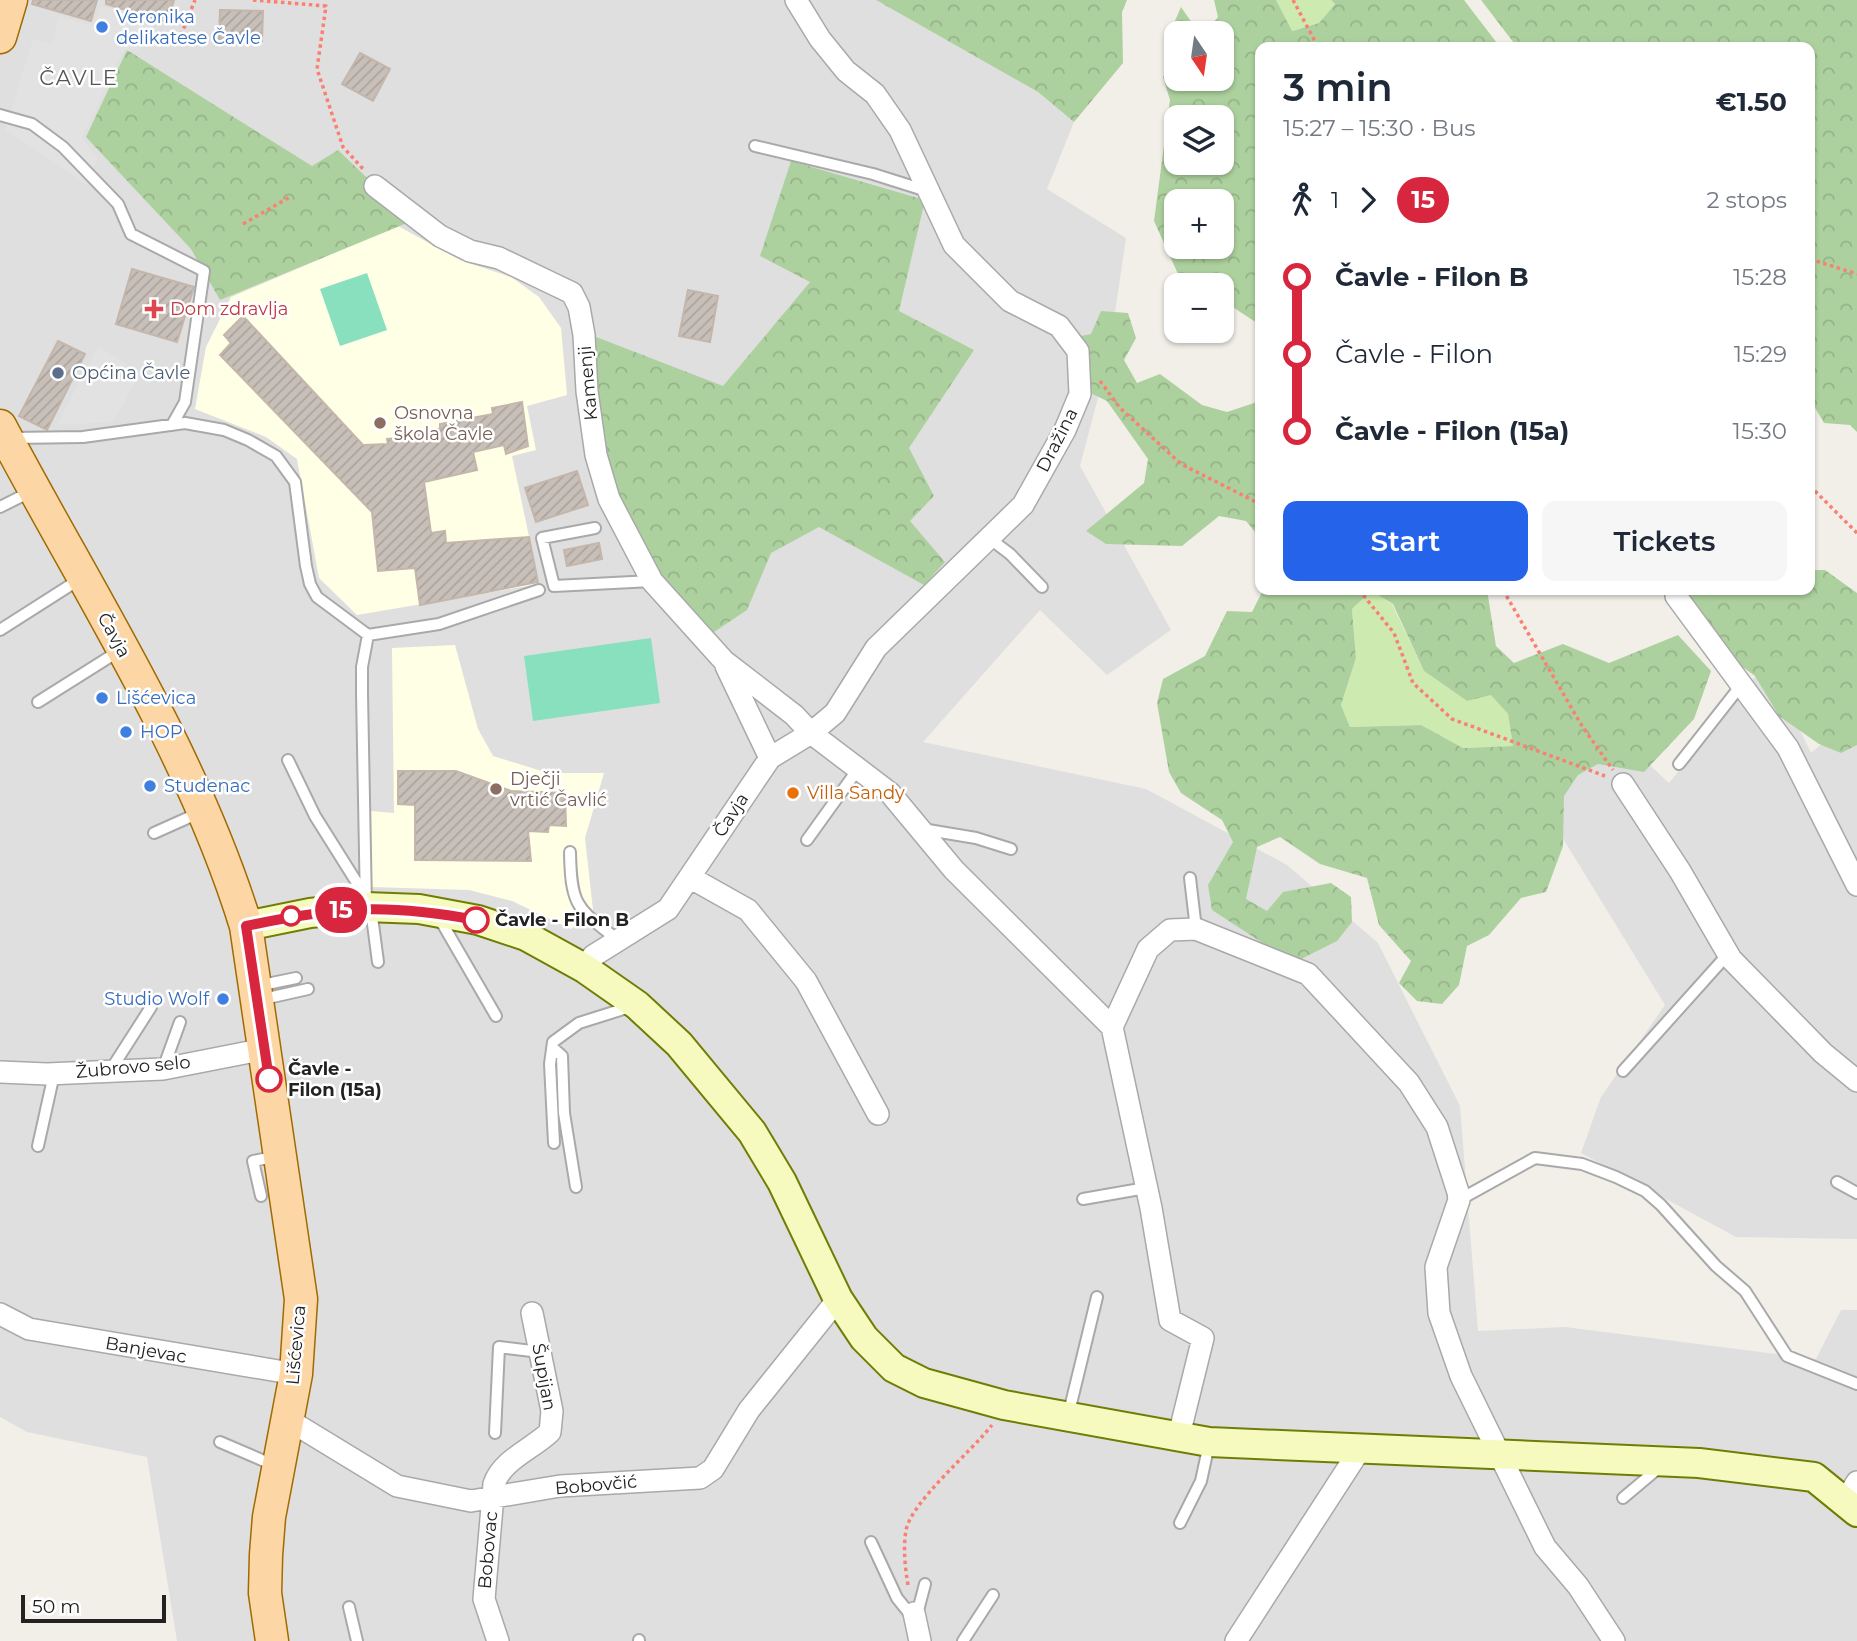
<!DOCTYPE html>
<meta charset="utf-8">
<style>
:root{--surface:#fff;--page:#f6f6f7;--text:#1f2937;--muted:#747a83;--accent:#2563eb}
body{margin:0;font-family:Montserrat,sans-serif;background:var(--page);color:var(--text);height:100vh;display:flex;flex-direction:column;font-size:26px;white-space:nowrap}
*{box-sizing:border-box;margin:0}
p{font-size:23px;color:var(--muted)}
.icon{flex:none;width:38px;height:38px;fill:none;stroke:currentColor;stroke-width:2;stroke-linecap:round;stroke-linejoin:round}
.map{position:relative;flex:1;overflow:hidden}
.panel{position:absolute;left:1255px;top:42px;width:560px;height:553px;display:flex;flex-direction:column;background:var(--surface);border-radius:14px;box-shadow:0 2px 5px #0004}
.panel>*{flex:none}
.badge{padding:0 14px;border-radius:23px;font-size:24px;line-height:46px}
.needle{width:46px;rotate:167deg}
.controls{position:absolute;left:1164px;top:21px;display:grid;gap:14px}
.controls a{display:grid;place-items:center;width:70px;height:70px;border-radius:14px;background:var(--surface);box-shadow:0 2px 5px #0004;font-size:35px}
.scale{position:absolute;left:21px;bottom:18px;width:145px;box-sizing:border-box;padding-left:7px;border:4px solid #222;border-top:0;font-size:19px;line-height:24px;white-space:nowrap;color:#222;-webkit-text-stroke:5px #fff;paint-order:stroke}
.map>.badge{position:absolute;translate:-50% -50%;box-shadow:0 0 0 4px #fff}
.legs{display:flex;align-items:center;gap:10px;height:77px;padding:0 28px;font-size:23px}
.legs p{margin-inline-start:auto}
.summary{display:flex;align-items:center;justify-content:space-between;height:119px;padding:0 28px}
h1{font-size:38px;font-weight:600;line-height:52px}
.button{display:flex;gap:14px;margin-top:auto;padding:14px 28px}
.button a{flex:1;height:80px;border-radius:14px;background:var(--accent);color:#fff;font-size:28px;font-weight:600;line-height:80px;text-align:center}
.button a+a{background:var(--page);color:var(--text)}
ul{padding:0 28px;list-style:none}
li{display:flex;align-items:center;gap:24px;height:77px;font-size:26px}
li i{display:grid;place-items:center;width:10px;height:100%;margin:0 9px;background:currentColor}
li i::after{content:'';width:18px;height:18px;margin:-9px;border:5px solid;border-radius:50%;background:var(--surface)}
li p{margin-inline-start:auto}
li:first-child i{background:linear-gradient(#0000 50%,currentColor 0)}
li:last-child i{background:linear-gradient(currentColor 50%,#0000 0)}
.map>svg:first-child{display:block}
</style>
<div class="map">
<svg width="1857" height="1641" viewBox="0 0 1857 1641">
<defs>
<pattern id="forest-crowns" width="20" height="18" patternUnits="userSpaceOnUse" patternTransform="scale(1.75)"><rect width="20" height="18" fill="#add19e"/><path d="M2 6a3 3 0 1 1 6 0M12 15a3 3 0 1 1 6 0" fill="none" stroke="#95b388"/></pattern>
<pattern id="building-hatch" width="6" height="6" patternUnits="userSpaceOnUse" patternTransform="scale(1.75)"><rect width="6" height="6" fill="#c7bfb8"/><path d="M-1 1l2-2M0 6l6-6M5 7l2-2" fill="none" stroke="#aba49e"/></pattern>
</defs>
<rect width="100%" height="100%" fill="#f2efe9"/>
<path fill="#e0dfdf" d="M0,0H876L1038,92L1074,122L1047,189L1126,238L1108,360L1080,466L1171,630L1107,675L1040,610L923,742L1146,789L1287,865L1378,943L1460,1106L1478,1331L1565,1327L1816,1359L1841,1310H1857V1641H177L147,1457L27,1432L0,1417Z
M1767,662L1811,753L1846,723L1857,745V1239L1736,1237L1581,1153L1601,1097L1665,1005L1540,801L1622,739L1669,783Z"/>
<path fill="#ffffe5" d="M398,226L460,260L511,277L539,297L561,328L567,395L527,406L536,450L512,456L539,584L357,615L319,578L297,459L266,437L195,409L206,347L231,297Z
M455,645L478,729L493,756L548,773H604L585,838L593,910L571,929L512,901L469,890L372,887L371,811L394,813L392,648Z"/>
<path fill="#cdebb0" d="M1276,0H1331L1335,4L1319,23L1291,31Z
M1371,591L1392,604L1424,671L1467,701L1491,694L1508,714L1513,746L1463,748L1420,725L1350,727L1341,705L1356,658L1352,609Z"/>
<path fill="url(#forest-crowns)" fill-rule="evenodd" d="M876,0H1127L1122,12L1123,63L1074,122L1038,92Z
M1214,0H1276L1292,31L1319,23L1335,4L1331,0H1464L1500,47H1260V325L1222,300V285H1183L1154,221L1170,100L1163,77L1176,55L1171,30L1181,7L1199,33H1176V79H1222V33H1205L1218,17ZM1222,117V163H1176V117ZM1176,201H1222V247H1176Z
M1481,0H1857V432L1850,425L1824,423L1810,399V47H1517Z
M127,50L312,166L338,150L412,221L220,300L191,249L86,137Z
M791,161L925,200L899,311L974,350L909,448L934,496L910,521L945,562L924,585L819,527L771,553L747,610L708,636L657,573L612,489L591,335L723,386L810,282L760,256Z
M1101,311L1128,313L1136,338L1124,360L1137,383L1160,374L1202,405L1227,412L1260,401V538L1246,521L1219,516L1182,546L1106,544L1086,531L1144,483L1148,459L1107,401L1084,390L1088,368L1081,336L1091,334Z
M1810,570H1825L1857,593V745L1841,753L1819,744L1779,716L1755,676L1692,630L1676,590H1810Z
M1263,590H1487L1496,646L1514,663L1563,644L1609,663L1678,635L1711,671L1694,719L1644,772L1598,764L1578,775L1564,796L1563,846L1546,892L1521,898L1489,935L1467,946L1459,985L1442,1004L1417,1001L1399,983L1411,961L1379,925L1367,878L1320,864L1280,837L1257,847L1246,899L1267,911L1283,892L1331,883L1351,897L1352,922L1337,941L1293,963L1212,910L1208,885L1233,842L1222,820L1181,793L1169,772L1157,703L1163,679L1205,656L1227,611L1252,612ZM1371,591L1393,604L1424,671L1467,701L1491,695L1508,714L1513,746L1463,748L1421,725L1350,727L1341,705L1356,658L1352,609Z"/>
<path fill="#88e0be" d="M367,273L387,330L340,346L320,289Z
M651,638L660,703L533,721L524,656Z"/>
<path fill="#e2e2e2" d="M101,6L157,20L139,49L123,51L82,138L98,158L86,186L62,167L5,130L33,39L52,44L59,17L95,26Z
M98,346L141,373L113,422L57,425Z"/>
<path fill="url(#building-hatch)" stroke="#c4b6ab" stroke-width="2" d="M33,0H97L91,21L32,4Z
M106,0H174L167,22L106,4Z
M220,10L263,11L262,41L219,39Z
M360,53L390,69L373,101L342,84Z
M132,269L194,287L177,342L116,324Z
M688,290L718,296L710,342L679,336Z
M243,316L363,445L388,444L387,439L413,437L412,432L440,429V424L493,414L492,408L522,402L528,446L506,454L504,445L473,452L477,470L424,482L431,533L445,531L446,543L529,537L538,582L420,605L415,568L378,571L372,512L220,355L231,343L224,335Z
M58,341L85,354L47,430L19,416Z
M577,471L588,505L536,522L525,488Z
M599,543L602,559L567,566L564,550Z
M398,771H456L511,791L565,793L566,826L549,825L548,832L528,831L531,861L415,860V805L398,804Z"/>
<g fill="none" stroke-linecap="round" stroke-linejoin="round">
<defs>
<path id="lane" d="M0,115L32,124L63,147L118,204L131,234L204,271L185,402L172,425
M755,146L873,174L927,191
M12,438L83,437L185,423L224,430L248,440L276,456L295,482L306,566L310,584L317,597L368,635
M0,507L32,491
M595,528L542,538L554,586L652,581
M989,538L1010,554L1042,587
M0,630L80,579
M38,702L119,651
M288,760L315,816L364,894
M1679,764L1742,684
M922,829L976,838L1011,849
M154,833L201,812
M807,840L858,769
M570,852C571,909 578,908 619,941
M1190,878L1196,929
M366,906L362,693V667L368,635L439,624L539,590
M371,909L378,962
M438,916L496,1016
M257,986L296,978
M259,1000L308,989
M553,1048L562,1056L564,1113L576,1187
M163,1069L180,1022
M110,1071L151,1007
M1623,1071L1728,954
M554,1143L550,1064L553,1042L579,1023L633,1006
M38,1146L54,1074
M1837,1182L1857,1193
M261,1196L253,1161L278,1156
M1083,1199L1146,1188
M1459,1200L1535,1158L1582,1164L1616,1177L1645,1191L1661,1205L1716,1266L1745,1291L1787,1356L1857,1384
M1068,1416L1097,1297
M495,1433L499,1347L540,1352
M220,1442L276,1466
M1623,1498L1661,1466
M1180,1523L1201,1481L1209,1444
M871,1542L897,1598L914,1619
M349,1607L357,1641
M916,1618L925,1584
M639,1641V1640
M963,1641L993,1595"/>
<path id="street" d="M375,186L440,236L470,251L499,258L572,293L579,307L584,335L587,391L596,455L609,499L652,581L724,661L794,715L811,733L835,713L876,648L1023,505L1065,430L1080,394L1078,351L1059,326L1010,301L954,245L900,130L875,94L846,71L820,39L796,0
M1676,596L1788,748L1857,885
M726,666L770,758
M1623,784L1680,871L1731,959L1823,1053L1857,1081
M691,878L748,910L806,981L878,1114
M584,968L593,956L668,909L770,758L811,733L890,793L954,870L1112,1027L1151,1208L1170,1320L1203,1338L1179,1435
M1112,1027L1148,949L1170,930L1196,929L1308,974L1409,1083L1437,1127L1458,1192L1459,1200L1436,1267L1439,1313L1461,1376L1545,1547L1578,1586L1614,1641
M0,1072L47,1074L163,1069L265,1049
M0,1314L29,1329L296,1374
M287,1419L397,1486L471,1501L560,1486L700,1478L713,1469L749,1410L838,1299
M1845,1502L1857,1482
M914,1613L920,1641
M498,1641L484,1599L494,1484C502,1460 532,1449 550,1432L552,1411L532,1313
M1236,1641L1361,1448"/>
<path id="secondary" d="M246,926L310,913L366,907L419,909L478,920L526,936L584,968L637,1005L679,1044L752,1132L782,1182L838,1299L864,1338L894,1368L924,1383L1004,1405L1209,1442L1699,1463L1814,1477L1857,1512"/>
<path id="primary" d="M0,37L11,0
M0,426C87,591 191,748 246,926L301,1299L296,1374L269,1517L266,1555L265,1593L272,1641"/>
</defs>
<use href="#lane" stroke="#a9a9a9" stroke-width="14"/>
<use href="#street" stroke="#a9a9a9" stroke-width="24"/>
<use href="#secondary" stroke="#707d05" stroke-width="32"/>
<use href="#primary" stroke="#a06b00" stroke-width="35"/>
<path stroke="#fa8072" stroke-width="3.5" stroke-dasharray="3.5 3.5" stroke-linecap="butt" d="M253,0L326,6L317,69L343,147L364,170
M1293,0L1318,47
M181,35L195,0
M243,224L290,197
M1810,259L1857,274
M1100,381L1120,408L1181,464L1260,504
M1810,486L1857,533
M1359,590L1394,633L1413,683L1452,719L1605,776
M1503,590L1582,726L1613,770
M908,1585C905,1567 903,1548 906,1530C912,1501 972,1451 992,1425"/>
<use href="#lane" stroke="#fff" stroke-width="10"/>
<use href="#street" stroke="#fff" stroke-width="21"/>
<use href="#secondary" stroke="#f7fabf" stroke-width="28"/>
<use href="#primary" stroke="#fcd6a4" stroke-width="32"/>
</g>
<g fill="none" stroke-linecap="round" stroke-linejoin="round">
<defs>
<path id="line-1" d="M269,1079L246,926C335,907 386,903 476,920"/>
</defs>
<use href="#line-1" stroke="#fff" stroke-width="16"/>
<use href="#line-1" stroke="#d7263d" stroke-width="10"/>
</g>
<g fill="#3f7fe0" stroke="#fff" stroke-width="2.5">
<circle cx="102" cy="27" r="7"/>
<circle cx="102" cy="698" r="7"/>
<circle cx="126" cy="732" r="7"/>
<circle cx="150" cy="786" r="7"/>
<circle cx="223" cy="999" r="7"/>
</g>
<path fill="#e0444e" stroke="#fff" stroke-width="2.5" d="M150.5 298.5h7v7h7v7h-7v7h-7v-7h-7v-7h7z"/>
<circle fill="#5c6f8a" stroke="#fff" stroke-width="2.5" cx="58" cy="373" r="7"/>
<g fill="#8d6e63" stroke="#fff" stroke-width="2.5">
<circle cx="380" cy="423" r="7"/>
<circle cx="496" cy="789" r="7"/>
</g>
<circle fill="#e8710a" stroke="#fff" stroke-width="2.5" cx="793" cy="793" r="7"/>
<g fill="#fff" stroke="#d7263d" stroke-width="3.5">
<circle cx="291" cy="916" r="9"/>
<circle cx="476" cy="920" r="12"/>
<circle cx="269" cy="1079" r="12"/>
</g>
<g text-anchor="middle" stroke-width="5" stroke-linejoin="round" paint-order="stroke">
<g font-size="18" fill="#366cbe" stroke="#fff" text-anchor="start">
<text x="116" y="23">Veronika<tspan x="116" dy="21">delikatese Čavle</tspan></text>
<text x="116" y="704">Lišćevica</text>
<text x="140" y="738">HOP</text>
<text x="164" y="792">Studenac</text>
<text x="209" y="1005" text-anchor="end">Studio Wolf</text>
</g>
<g font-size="18" fill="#be3a42" stroke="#fff" text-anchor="start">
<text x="170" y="315">Dom zdravlja</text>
</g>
<g font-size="18" fill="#4e5e75" stroke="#fff" text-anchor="start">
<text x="72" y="379">Općina Čavle</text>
</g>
<g font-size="18" fill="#222" stroke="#fff">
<text transform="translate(588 383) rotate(-95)" y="6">Kamenji</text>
<text transform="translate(1057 440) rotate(-63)" y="6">Dražina</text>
<text transform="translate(114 635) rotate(61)" y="6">Čavja</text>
<text transform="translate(731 815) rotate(-57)" y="6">Čavja</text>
<text transform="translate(133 1067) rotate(-5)" y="6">Žubrovo selo</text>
<text transform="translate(296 1345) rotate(-85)" y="6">Lišćevica</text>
<text transform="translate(146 1350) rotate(10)" y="6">Banjevac</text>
<text transform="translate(544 1377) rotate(80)" y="6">Šupijan</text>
<text transform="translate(596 1485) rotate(-5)" y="6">Bobovčić</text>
<text transform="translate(488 1550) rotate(-85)" y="6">Bobovac</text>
</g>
<g font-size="18" fill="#785e54" stroke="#fff" text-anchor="start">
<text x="394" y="419">Osnovna<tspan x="394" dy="21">škola Čavle</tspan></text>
<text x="510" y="785">Dječji<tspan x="510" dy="21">vrtić Čavlić</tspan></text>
</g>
<g font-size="18" fill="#c56008" stroke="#fff" text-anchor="start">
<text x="807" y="799">Villa Sandy</text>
</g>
<g font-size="18" font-weight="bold" fill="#222" stroke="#fff" text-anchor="start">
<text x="495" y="926">Čavle - Filon B</text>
<text x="288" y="1075">Čavle -<tspan x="288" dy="21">Filon (15a)</tspan></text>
</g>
<g font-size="21" letter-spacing="2" fill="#555" stroke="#fff">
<text x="79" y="85">ČAVLE</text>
</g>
</g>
</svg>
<div class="controls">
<a><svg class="needle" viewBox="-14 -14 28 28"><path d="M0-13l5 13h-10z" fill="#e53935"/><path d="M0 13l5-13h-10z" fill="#747a83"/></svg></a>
<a><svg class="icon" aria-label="layers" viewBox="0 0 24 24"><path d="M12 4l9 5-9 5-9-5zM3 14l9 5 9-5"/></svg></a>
<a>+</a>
<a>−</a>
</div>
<div class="scale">50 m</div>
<b class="badge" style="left:341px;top:910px;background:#d7263d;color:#fff">15</b>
<section class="panel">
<div class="summary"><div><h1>3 min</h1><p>15:27 – 15:30 · Bus</p></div><b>€1.50</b></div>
<div class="legs"><svg class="icon" aria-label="walk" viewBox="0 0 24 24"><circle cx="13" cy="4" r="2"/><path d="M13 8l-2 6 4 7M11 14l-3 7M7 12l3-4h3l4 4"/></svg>1<svg class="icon" aria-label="forward" viewBox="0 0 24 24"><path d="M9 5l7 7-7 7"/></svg><b class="badge" style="background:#d7263d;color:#fff">15</b><p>2 stops</p></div>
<ul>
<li><i style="color:#d7263d"></i><b>Čavle - Filon B</b><p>15:28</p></li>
<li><i style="color:#d7263d"></i><span>Čavle - Filon</span><p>15:29</p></li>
<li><i style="color:#d7263d"></i><b>Čavle - Filon (15a)</b><p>15:30</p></li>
</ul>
<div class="button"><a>Start</a><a>Tickets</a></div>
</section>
</div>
